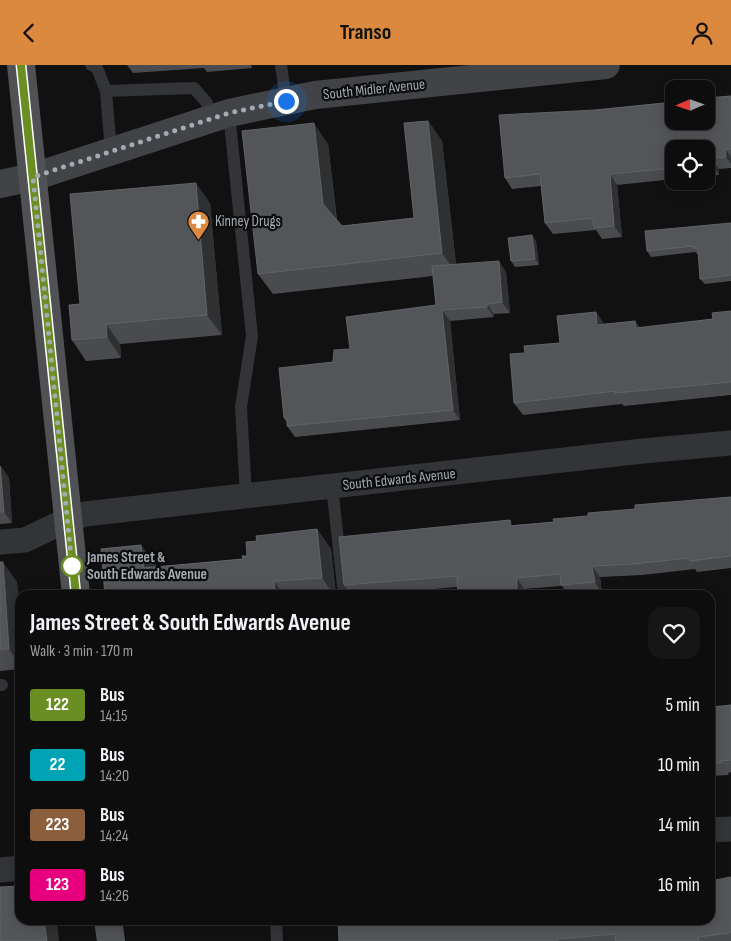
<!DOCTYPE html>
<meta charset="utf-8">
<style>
:root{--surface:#0d0d0e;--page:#161617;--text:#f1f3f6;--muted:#9a9c9e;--line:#2d2d2e;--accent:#db893f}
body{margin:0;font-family:"Sofia Sans Condensed",sans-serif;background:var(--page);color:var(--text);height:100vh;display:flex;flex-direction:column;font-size:19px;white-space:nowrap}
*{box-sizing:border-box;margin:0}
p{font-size:16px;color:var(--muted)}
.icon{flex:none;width:28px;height:28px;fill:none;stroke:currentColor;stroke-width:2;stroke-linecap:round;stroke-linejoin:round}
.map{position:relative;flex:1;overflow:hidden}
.side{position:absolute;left:15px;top:525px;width:700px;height:335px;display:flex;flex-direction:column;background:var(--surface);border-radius:15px;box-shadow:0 2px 12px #0003,0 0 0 1px var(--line)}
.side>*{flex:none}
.badge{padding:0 10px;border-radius:4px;font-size:18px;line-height:32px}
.needle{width:32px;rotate:268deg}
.controls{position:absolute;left:665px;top:15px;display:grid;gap:10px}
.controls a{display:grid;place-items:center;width:50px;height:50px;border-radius:10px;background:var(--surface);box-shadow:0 2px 12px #0003,0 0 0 1px var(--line);font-size:25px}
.you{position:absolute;width:25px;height:25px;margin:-12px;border:4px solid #fff;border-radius:50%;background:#1a73e8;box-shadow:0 0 0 8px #1a73e833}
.map>.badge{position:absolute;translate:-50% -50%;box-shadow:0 0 0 2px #fff}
.round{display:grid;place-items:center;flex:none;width:52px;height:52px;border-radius:15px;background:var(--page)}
.headline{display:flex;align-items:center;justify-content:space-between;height:85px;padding:0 15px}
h1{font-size:24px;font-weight:700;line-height:38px}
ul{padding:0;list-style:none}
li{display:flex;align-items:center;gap:15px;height:60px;padding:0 15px}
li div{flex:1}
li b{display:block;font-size:19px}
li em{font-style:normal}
li .badge{min-width:55px;font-weight:700;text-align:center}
header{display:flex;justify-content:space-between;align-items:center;height:65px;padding:0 15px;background:var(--accent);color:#111;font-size:22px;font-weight:700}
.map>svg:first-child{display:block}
</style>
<header><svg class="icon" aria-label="back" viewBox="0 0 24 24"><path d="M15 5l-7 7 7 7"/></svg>Transo<svg class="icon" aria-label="person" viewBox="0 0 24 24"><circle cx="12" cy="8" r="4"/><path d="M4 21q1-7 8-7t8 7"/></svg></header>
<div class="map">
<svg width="731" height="876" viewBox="0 0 731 876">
<rect width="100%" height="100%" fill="#111112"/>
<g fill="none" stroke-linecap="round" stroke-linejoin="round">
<path stroke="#323437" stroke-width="12" d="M91,0L97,3L106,26L194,23L207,38L208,55
M281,0L286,36
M106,26L111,87
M229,48L252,271L241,342L246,431
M332,421L344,530
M0,620H2
M276,855L277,876"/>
<path stroke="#323437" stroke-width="25" d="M0,477L25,475L67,455L85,449L643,386L731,378
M710,765L731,764
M0,805L20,803"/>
<path stroke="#414346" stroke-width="28" d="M0,119L33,112L229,48L315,30L606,0"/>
<path stroke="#4f5155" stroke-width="28" d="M21,0L76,530
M108,855L111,876"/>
</g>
<path fill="#4a4b4e" d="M127,0H251L252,3L207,7L204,3L133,8Z
M731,31V103L719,104V110L706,111V84H674V114L617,120L622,172L602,174L596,165L553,169L545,158L541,121L512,124L505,113L595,45Z
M428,56L442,76L456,199L506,207L510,248L494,249V252L450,256L460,355L295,372L287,361V358L284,353L333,297L350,284L436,240L433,211L273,229L258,209L328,79L337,155L342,161L414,153Z
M210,138L222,270L120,279L121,293L86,296L72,275L80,239Z
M731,158V216L705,219L700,214L698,189H697L695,187L651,192L647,186Z
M532,170L536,176L539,200L515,202L511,196Z
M731,246V330L624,341L622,339L523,350L514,338L525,288L560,278L596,247L604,259L635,256L640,263L713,254Z
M0,401L9,413L12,458L0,459Z
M731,432V503L697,507L695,504L642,510L600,512L602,528L587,530H568L562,521L524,524L457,522L363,530H351L344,520L514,460L554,457L635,444Z
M317,464L331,484L336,530H105L156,500V502L243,494L247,491L257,476Z
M0,497L17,517L20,558V604L0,606Z
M731,640V707L728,708L729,710L710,711V649L713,648Z
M731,812V876H339L710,855Z"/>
<path fill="#2f3032" d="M428,56L442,76L457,209L442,188Z
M314,58L328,79L337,160L323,139Z
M725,84L731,92V99L726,92Z
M711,93L719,104V110L712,99Z
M610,109L617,120L622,172L614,161Z
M196,118L210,138L222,270L207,250Z
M532,170L536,176L539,200L535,194Z
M499,196L506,207L510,248L502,237Z
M487,239L494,249V252L487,242Z
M442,245L450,256L460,355L453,345Z
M596,247L605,260H597Z
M635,256L644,268L636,263Z
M106,259L120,279L121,293L107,272Z
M1,401L9,413L12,458L4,447Z
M317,464L331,484L336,530H334L322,513Z
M141,480L156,500L158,523L144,503Z
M3,497L17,517L20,558V600L9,584Z
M592,501L600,512L602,528L595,517Z
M517,513L524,524L525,530H517Z
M274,516L284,530H278L275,525Z
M44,855H57L59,876H47Z"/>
<path fill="#535559" stroke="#606367" d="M731,31V84H725L726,92L711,93L712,99H706V84H674V103L610,109L614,161L594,163L593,153L545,158L540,109L505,113L499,50L595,45L674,37V56H706V33Z
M428,56L442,188L258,209L242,66L314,58L323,139L342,161L414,153L404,58Z
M196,118L207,250L106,259L107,272L72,275L69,240L80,239L70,129Z
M731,158V210L700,214L698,183H693V181L647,186L645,166Z
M532,170L535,194L511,196L508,173Z
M499,196L502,237L487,239V242L442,245L453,345L287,361V353H284L279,303L333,297L334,285L350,284L346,252L436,240L432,201Z
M731,246V317L615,328V326L514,338L510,289L525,288L524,281L560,278L557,251L596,247L597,260L635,256L636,263L713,254L712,248Z
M0,401L4,447H0Z
M731,432V491L690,496L689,493L634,499L592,501L595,517L584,518L561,520L560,509L517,513V530H458L457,511L344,520L339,472L510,455L511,461L554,457L553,454L588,451V448L635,444V440Z
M317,464L322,513L274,516L275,525L264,526V530H105L101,484L141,480L144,503L243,494L242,491H247L246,477L257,476L256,471Z
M0,497H3L9,584H0Z
M731,640V695L720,696L721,698L710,699V649L713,648L712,642Z
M731,812V867L729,868L698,872L699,876H616L615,869L557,874V876H339L338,855H710V816Z
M20,821V855H44L47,876H0V822Z"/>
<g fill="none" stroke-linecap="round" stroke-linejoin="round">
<defs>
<path id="line" d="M21,0L76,530"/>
</defs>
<use href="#line" stroke="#fff" stroke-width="11"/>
<use href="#line" stroke="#6b8e23" stroke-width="8"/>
<path stroke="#a4aab1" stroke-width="5" stroke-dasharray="0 9" d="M72,501L33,112L229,48L286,36"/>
</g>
<defs>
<symbol id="pharmacy-pin" viewBox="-11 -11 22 30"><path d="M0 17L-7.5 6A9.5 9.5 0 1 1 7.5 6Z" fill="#db893f" stroke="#0c0c0d"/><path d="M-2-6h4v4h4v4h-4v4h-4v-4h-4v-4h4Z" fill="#fff"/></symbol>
</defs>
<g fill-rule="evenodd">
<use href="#pharmacy-pin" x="186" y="144" width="25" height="34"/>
</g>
<circle fill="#fff" stroke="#6b8e23" stroke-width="2.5" cx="72" cy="501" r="10"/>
<g text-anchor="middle" stroke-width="4.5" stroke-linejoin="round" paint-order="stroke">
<g font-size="15" fill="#a4aab1" stroke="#0c0c0d">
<text transform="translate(374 24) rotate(-6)" y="5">South Midler Avenue</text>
<text transform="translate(399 414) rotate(-6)" y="5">South Edwards Avenue</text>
</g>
<g font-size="15" fill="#a4aab1" stroke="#0c0c0d" text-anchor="start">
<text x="215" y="161">Kinney Drugs</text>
</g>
<g font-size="15" font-weight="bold" fill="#a4aab1" stroke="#0c0c0d" text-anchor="start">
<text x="87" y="497">James Street &amp;<tspan x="87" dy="17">South Edwards Avenue</tspan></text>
</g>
</g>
</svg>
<div class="controls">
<a><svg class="needle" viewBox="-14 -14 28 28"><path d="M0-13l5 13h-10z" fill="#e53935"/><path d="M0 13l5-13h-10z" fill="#9a9c9e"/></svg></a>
<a><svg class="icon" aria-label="locate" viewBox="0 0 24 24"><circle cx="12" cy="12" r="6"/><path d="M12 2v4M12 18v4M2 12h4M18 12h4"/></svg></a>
</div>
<div class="you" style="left:286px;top:36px"></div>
<section class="side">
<div class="headline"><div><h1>James Street &amp; South Edwards Avenue</h1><p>Walk · 3 min · 170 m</p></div><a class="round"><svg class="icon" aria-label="heart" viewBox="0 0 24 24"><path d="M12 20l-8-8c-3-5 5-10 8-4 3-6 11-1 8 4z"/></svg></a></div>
<ul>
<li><span class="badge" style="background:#6b8e23;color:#fff">122</span><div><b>Bus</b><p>14:15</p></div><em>5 min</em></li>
<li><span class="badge" style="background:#00a3b4;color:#fff">22</span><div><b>Bus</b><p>14:20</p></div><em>10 min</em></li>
<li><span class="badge" style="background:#8b5e3c;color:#fff">223</span><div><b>Bus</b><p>14:24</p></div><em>14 min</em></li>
<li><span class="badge" style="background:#e6007e;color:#fff">123</span><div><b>Bus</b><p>14:26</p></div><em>16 min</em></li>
</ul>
</section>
</div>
